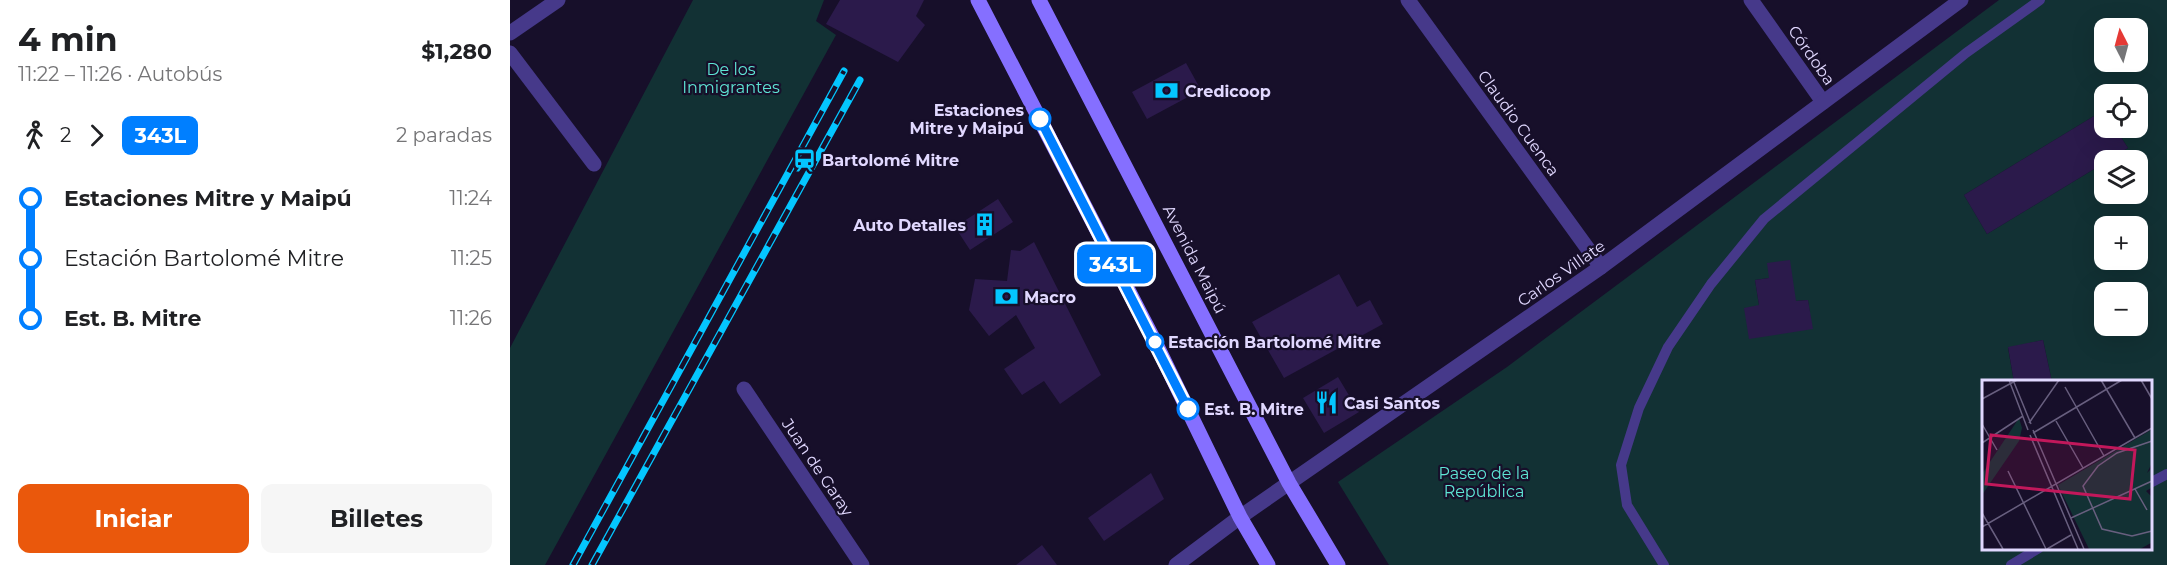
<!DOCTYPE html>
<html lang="es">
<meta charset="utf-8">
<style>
:root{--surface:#fff;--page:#f6f6f6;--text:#202124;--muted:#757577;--accent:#ea580c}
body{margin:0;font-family:Montserrat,sans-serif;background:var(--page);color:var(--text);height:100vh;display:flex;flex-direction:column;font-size:22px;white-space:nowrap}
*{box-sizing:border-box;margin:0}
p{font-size:20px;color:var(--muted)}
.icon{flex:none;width:33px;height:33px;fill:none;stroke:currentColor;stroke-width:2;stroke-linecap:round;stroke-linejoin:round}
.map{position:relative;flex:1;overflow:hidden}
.side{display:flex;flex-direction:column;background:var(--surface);width:510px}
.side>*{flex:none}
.badge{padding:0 12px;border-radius:9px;font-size:21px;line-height:39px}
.needle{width:39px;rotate:354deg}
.controls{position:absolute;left:1584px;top:18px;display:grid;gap:12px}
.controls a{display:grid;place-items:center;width:54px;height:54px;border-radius:12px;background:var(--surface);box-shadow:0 6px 24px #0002;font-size:30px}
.map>.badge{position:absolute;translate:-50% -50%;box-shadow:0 0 0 3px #fff}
.legs{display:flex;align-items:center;gap:9px;height:66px;padding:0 18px;font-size:20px}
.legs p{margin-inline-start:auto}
.summary{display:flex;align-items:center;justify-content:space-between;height:102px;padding:0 18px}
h1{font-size:33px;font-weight:700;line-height:45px}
.button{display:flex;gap:12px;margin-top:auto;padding:12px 18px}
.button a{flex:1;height:69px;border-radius:12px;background:var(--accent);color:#fff;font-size:24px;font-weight:700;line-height:69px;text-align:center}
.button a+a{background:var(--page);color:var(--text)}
ul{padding:0 18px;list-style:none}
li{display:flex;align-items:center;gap:21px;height:60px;font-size:22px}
li i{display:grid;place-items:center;width:9px;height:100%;margin:0 8px;background:currentColor}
li i::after{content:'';width:15px;height:15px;margin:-8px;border:4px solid;border-radius:50%;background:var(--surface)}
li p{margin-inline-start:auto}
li:first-child i{background:linear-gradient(#0000 50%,currentColor 0)}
li:last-child i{background:linear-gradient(currentColor 50%,#0000 0)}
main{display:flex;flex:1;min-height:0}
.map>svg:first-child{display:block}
</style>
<main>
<section class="side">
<div class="summary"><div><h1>4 min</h1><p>11:22 – 11:26 · Autobús</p></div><b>$1,280</b></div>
<div class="legs"><svg class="icon" aria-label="walk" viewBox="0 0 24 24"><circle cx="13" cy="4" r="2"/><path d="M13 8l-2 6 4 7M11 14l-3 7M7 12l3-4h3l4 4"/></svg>2<svg class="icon" aria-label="forward" viewBox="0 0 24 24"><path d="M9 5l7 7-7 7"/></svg><b class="badge" style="background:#007fff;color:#fff">343L</b><p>2 paradas</p></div>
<ul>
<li><i style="color:#007fff"></i><b>Estaciones Mitre y Maipú</b><p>11:24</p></li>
<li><i style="color:#007fff"></i><span>Estación Bartolomé Mitre</span><p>11:25</p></li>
<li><i style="color:#007fff"></i><b>Est. B. Mitre</b><p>11:26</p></li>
</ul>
<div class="button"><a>Iniciar</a><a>Billetes</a></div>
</section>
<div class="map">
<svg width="1657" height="565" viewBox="0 0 1657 565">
<rect width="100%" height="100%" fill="#170f2a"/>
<path fill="#123134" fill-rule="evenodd" d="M183,0H314L306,21L326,35L35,565H0V348Z
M1489,0H1657V565H879L828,482L997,367ZM1594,28H1628V62H1594ZM1594,94H1628V128H1605L1618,148L1598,160H1628V194H1594V163L1477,234L1454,195L1594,110ZM1594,226H1628V260H1594ZM1259,278L1286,301L1298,300L1302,329L1249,305L1245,280ZM1594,292H1628V326H1594ZM1533,340L1542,382H1640V548H1474V382H1504L1498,348Z"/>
<path fill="#2b1a4b" d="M330,0H414L406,16L415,25L388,62L316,24Z
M676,63L691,90L637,119L622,92Z
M1594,110V128H1605L1618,148L1598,160H1594V163L1477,234L1454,195Z
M488,199L503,222L460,250L445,227Z
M524,242L591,375L550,404L534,381L512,395L494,369L525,348L506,315L479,336L459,310L465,279L497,281L501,250L510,251Z
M1280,260L1286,301L1298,300L1303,329L1239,339L1234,308L1249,305L1245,280L1259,278L1257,263Z
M829,274L847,307L860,300L873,324L774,378L742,322Z
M1533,340L1542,382H1504L1498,347Z
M828,377L849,412L814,433L793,398Z
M641,473L654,499L594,541L578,518Z
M532,545L547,565H506Z"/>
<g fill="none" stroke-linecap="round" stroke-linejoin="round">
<path stroke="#46398a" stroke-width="10" d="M1640,483L1657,474
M1154,565L1117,505L1111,465L1129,408L1158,347L1201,284L1254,219L1456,53L1530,0
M1501,565L1529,548"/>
<path stroke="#46398a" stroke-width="15" d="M898,0L1091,267
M1241,0L1313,102
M0,33L48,0
M0,53L84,164
M234,389L352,565"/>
<path stroke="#46398a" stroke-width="15" d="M666,565L730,517L1091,267L1451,0"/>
<path stroke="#856fff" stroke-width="15" d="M468,0L646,344L730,517L758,565
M529,0L779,483L828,565"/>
<defs>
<path id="rail" d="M63,565L334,71
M82,565L350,80"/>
</defs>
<use href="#rail" stroke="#04c6ff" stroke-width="7"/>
<use href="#rail" stroke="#170f2a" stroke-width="4.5" stroke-dasharray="14" stroke-linecap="butt"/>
</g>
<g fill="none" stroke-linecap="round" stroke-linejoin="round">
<defs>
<path id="line-1" d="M530,119L678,409"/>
</defs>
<use href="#line-1" stroke="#fff" stroke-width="14"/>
<use href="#line-1" stroke="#007fff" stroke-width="9"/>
</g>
<defs>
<symbol id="bank-bare" viewBox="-9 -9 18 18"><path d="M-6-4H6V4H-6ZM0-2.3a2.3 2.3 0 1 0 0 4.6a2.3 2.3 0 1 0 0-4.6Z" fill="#04c6ff" stroke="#170f2a" stroke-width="2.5" paint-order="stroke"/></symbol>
<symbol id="station-bare" viewBox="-9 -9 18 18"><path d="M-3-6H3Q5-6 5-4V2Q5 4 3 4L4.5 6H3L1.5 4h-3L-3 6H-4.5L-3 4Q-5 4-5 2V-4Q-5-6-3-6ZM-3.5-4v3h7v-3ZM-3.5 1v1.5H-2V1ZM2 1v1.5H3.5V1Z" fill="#04c6ff" stroke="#170f2a" stroke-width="2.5" paint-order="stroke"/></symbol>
<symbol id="building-bare" viewBox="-9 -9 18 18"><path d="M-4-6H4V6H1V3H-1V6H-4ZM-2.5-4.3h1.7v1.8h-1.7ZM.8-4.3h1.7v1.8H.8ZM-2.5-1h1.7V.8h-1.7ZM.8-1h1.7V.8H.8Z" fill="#04c6ff" stroke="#170f2a" stroke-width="2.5" paint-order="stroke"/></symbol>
<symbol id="restaurant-bare" viewBox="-9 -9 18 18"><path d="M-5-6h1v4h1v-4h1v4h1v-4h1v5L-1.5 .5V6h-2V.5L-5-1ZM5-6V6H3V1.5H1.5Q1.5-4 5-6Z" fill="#04c6ff" stroke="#170f2a" stroke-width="2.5" paint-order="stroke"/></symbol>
</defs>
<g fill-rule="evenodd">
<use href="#bank-bare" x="640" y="74" width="33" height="33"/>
<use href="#station-bare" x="278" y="144" width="33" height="33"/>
<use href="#building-bare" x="458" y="208" width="33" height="33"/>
<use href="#bank-bare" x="480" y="280" width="33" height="33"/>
<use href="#restaurant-bare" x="800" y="386" width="33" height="33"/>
</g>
<g fill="#fff" stroke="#007fff" stroke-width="3">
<circle cx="530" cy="119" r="10"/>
<circle cx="645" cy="342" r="8"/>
<circle cx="678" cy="409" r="10"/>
</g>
<g text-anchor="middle" stroke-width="4.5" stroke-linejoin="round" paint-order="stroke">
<g font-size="16" fill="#e1d8ff" stroke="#170f2a">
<text transform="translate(1302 55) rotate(55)" y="6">Córdoba</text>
<text transform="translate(1009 123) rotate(54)" y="6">Claudio Cuenca</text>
<text transform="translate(685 259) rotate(63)" y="6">Avenida Maipú</text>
<text transform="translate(1051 273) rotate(-35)" y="6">Carlos Villate</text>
<text transform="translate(308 467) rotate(56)" y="6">Juan de Garay</text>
</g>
<g font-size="16" fill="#5ee5d4" stroke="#170f2a">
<text x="221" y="75">De los<tspan x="221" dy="18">Inmigrantes</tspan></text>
<text x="974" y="479">Paseo de la<tspan x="974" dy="18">República</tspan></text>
</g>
<g font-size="16" font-weight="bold" fill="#e1d8ff" stroke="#170f2a" text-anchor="start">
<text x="675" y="97">Credicoop</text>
<text x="312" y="166">Bartolomé Mitre</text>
<text x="456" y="231" text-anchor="end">Auto Detalles</text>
<text x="514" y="303">Macro</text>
<text x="834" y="409">Casi Santos</text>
</g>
<g font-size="16" font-weight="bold" fill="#e1d8ff" stroke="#170f2a" text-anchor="start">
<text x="514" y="116" text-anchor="end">Estaciones<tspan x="514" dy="18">Mitre y Maipú</tspan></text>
<text x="658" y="348">Estación Bartolomé Mitre</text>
<text x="694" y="415">Est. B. Mitre</text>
</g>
</g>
<g transform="translate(1472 380)">
<rect width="170" height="170" fill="#170f2a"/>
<path d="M37,38L40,48L37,61L0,115V94ZM169,50V85L165,93L169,89V108L164,111L169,116V163L158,169H107L76,105Z" fill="#123134"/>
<path fill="none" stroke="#685f7f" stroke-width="1.5" d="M27,0L46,50M31,0L49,44M119,0L153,58M159,0L170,19M83,7L122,76M0,19L35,0M74,41L101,88M47,43L77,0M0,44L15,70M51,50L102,169M51,53L140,0M48,55L96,169M170,61L135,73L116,86L101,106L120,149L150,156L170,151M0,63L41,36M26,91L64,169M153,109L165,130M0,133L21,169M89,138L170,101M0,147L170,48M65,169L89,155"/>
<path fill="#c2185b" fill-opacity="0.15" stroke="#c2185b" stroke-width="3" d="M9,55L153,70L148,119L4,104Z"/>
<rect width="170" height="170" fill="none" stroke="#e1d8ff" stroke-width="3"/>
</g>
</svg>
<div class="controls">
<a><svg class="needle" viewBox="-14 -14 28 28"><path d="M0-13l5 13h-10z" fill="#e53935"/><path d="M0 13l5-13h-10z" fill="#757577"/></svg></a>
<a><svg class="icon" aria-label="locate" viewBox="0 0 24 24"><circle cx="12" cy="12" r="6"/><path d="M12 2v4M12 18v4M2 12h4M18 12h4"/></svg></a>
<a><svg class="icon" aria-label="layers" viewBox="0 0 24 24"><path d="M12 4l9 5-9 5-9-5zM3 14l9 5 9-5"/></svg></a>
<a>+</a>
<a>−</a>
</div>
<b class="badge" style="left:605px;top:264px;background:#007fff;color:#fff">343L</b>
</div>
</main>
